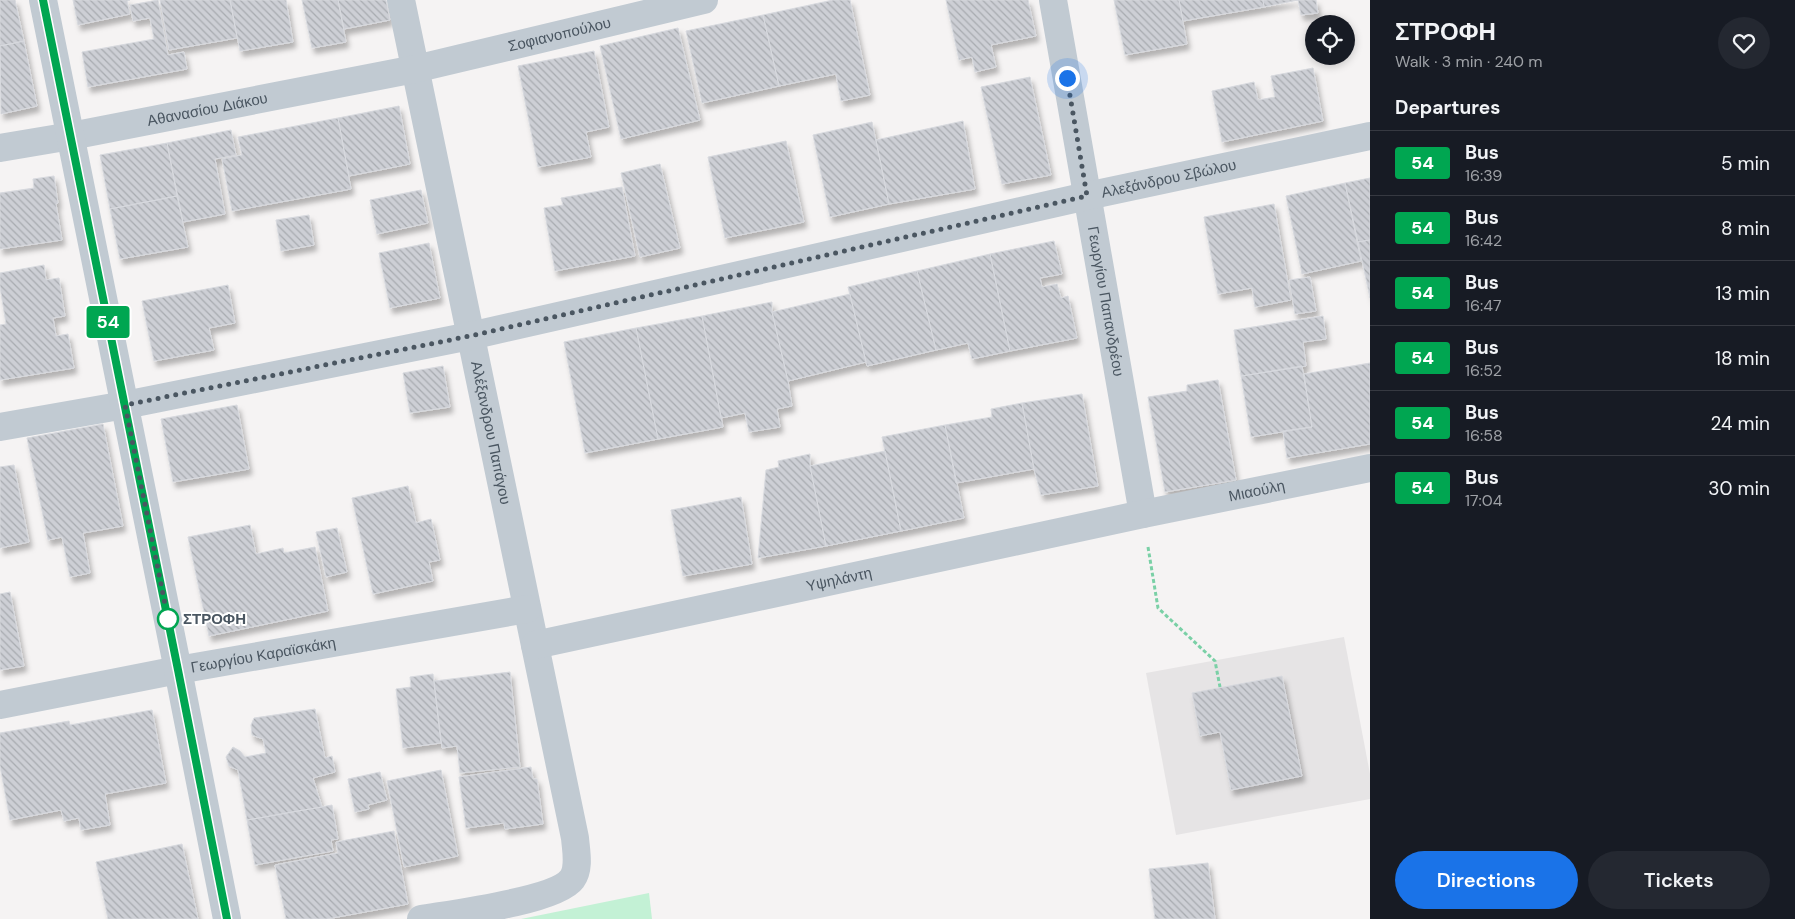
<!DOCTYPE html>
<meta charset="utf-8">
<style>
:root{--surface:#171b24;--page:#242831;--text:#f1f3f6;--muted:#9ea1a6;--line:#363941;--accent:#1a73e8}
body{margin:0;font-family:"DM Sans",sans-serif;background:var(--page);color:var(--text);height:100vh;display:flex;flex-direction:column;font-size:19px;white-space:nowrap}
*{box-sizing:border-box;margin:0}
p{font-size:16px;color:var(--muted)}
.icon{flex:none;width:28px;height:28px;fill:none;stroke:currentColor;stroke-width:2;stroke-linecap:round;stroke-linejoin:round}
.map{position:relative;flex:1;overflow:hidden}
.panel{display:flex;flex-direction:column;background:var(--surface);width:425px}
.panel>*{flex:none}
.badge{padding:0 10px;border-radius:4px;font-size:18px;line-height:32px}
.controls{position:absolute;left:1305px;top:15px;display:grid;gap:10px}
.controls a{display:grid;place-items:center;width:50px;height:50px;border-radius:50%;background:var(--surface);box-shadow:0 2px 8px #0003;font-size:25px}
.you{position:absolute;width:25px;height:25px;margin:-12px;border:4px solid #fff;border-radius:50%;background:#1a73e8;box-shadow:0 0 0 8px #1a73e833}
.map>.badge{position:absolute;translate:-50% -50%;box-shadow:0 0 0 2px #fff}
h2{padding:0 25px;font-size:19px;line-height:45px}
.round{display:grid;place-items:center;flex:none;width:52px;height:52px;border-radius:26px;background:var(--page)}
.headline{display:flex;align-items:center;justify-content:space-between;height:85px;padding:0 25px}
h1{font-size:24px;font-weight:600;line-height:38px}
.primary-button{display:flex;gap:10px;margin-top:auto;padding:10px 25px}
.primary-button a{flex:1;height:58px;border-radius:30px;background:var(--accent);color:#fff;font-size:20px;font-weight:600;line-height:58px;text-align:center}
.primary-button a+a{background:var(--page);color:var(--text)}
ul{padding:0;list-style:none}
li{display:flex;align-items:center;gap:15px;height:65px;padding:0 25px;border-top:1px solid var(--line)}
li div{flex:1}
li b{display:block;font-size:19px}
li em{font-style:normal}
li .badge{min-width:55px;font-weight:700;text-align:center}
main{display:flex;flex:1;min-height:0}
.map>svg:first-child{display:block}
</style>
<main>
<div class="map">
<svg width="1370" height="919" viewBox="0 0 1370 919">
<defs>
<pattern id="building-back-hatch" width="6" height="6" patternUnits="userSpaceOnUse" patternTransform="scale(1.25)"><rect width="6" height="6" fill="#cdcfd5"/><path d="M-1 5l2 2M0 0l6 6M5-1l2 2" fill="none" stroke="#a8abb0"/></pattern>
<filter id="shadow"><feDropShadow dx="3" dy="5.5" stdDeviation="2.5" flood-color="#0004"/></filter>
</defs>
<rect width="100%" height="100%" fill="#f5f3f3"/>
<path fill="#e6e4e5" d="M1344,637L1370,774V799L1176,835L1146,673Z"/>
<path fill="#c3f1d5" d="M649,893L652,919H521Z"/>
<path fill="url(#building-back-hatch)" stroke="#d7d9de" filter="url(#shadow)" d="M0,0H15L24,41L0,46Z
M73,0H130L127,1L130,14L78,25Z
M158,0L168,55L184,52L187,69L88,87L82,52L154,39L150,18L133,21L130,5Z
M160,0H230L237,38L169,50Z
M230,0H286L293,42L240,51Z
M302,0H338L346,42L312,48Z
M338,0H386L390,20L344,29Z
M833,0H850L870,95L841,101L836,74L779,86L763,15Z
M946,0H1028L1036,36L991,45L996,67L975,72L972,57L959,60Z
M1114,0H1179L1187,44L1125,55Z
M1179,0H1263L1264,7L1183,21Z
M1263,0H1316L1318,13L1301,15L1298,0L1264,7Z
M763,15L779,86L702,103L686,31Z
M678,28L700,120L621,139L600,46Z
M24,41L37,106L1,114L0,46Z
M594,51L609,127L586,132L591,157L538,167L518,66Z
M1313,68L1323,121L1222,142L1212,91L1254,82L1258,100L1275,97L1271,76Z
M1030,77L1051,175L1002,184L981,87Z
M399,106L410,164L349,176L338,118Z
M338,118L351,189L232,211L222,159L242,155L238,137Z
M963,121L975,189L889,204L876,140Z
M872,122L889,204L830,217L813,135Z
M231,130L236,155L215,159L225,214L183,222L167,143Z
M786,141L804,222L725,238L708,157Z
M167,143L177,196L110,209L100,155Z
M660,164L680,248L640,257L621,173Z
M54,176L58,203L56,204L62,240L0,249V193L34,188L33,179Z
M1370,178V240L1358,242L1345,183Z
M1345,183L1361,261L1302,274L1286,196Z
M622,187L635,256L555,271L544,208L563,205L561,198Z
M421,190L428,223L377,234L370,200Z
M177,196L188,247L120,259L110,209Z
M1274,204L1291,300L1255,307L1252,288L1218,294L1204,217Z
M309,215L314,245L281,251L276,220Z
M1370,240V298L1358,242Z
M1054,241L1062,274L1040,278L1042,287L1057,284L1061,298L1068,296L1077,338L1010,351L990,254Z
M429,243L440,298L390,308L379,253Z
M990,254L1010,351L972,359L968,343L936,350L917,271Z
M44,265L46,280L59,278L65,316L53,318L56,336L68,334L74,368L0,380V325L6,324L0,287V273Z
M917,271L936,350L867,366L848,287Z
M1310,277L1316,311L1295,314L1289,280Z
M228,285L235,323L209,328L214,350L154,361L142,301Z
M850,294L866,362L788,381L772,312Z
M772,302V312L788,381L792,406L777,409L780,427L749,432L745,413L721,418L702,316Z
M702,316L723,427L658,439L636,328Z
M1323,316L1326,339L1303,342L1306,366L1241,376L1234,330Z
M636,328L658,439L585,453L564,342Z
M1370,363V444L1287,458L1283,431L1312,427L1304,374Z
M443,366L450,407L410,413L403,373Z
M1302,366L1312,427L1251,437L1241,376Z
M1218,380L1236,480L1165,492L1148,397L1187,391V385Z
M1082,394L1098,486L1041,495L1034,469L1022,403Z
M1022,403L1034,469L956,483L945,425L992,417L991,409Z
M237,405L249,469L173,482L161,419Z
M103,424L123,526L83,533L90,573L70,577L62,537L48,540L27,438Z
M945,425L964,518L901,531L882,437Z
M885,451L901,531L826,546L810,466Z
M810,454V466L826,546L758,558L766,470L779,467L778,461Z
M14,465L29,542L0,548V467Z
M408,486L416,523L431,519L440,560L429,562L433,581L373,594L352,498Z
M741,497L752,564L683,576L671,510Z
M250,525L256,554L283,548L284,553L315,547L328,611L209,636L188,537Z
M337,528L347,572L326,577L316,532Z
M10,592L24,666L0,670V594Z
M510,672L520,767L460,773L457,746L442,748L434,681Z
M433,674L441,743L403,748L396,689L411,687L410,677Z
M1282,676L1302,776L1231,790L1220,732L1200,736L1192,693Z
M315,709L325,758L332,756L335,772L313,778L322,807L247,820L238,770L229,766L226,757L233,747L240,751L245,757L266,753L263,739L252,735L251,725L254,718Z
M152,710L166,783L105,794L110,825L81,830L79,818L64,821L61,810L10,820L0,766V733L69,721L70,725Z
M531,767L533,779H537L543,824L505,829L504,823L466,828L459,777Z
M441,770L458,856L404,867L387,781Z
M380,772L387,800L368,805L369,809L355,812L348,779Z
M332,805L338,839L331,840L333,851L255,865L247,820Z
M394,831L408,904L327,919H286L275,865L338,853L336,842Z
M182,844L198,919H108L96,862Z
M1208,863L1215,919H1155L1149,869Z"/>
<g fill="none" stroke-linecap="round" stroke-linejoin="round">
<path stroke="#7ad0a6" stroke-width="3" stroke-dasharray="4 2.5" stroke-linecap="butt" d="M1148,547L1158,608L1215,661L1220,687"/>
<g stroke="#c1cad2" stroke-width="28">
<path id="s1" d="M401,0L575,838C576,851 580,868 572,879C556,901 450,914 421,919"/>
<path id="s2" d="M1053,0L1143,514"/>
<path id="s3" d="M0,148L71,136L415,69L704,0"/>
<path id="s4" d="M0,427L125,405L470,336L1087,196L1370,136"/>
<path id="s5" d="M535,645L1143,514L1370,468"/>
<path id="s6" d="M0,705L178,670L527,609"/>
</g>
<path stroke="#c1cad2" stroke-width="28" d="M43,0L178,670L227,919"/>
</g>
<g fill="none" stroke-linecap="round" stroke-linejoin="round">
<defs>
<path id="line" d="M43,0L178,670L227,919"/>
</defs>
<use href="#line" stroke="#fff" stroke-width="11"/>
<use href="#line" stroke="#00a651" stroke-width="8"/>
<path stroke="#4a5661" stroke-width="5" stroke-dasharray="0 9" d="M168,619L125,405L470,336L1087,196L1067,78"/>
</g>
<circle fill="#fff" stroke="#00a651" stroke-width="2.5" cx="168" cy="619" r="10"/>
<g text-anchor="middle" stroke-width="4" stroke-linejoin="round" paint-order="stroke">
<g font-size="15" fill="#4a5661" stroke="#fff">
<text dy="5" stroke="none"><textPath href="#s3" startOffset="571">Σοφιανοπούλου</textPath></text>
<text dy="5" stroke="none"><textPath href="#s3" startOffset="211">Αθανασίου Διάκου</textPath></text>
<text dy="5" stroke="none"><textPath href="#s4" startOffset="1195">Αλεξάνδρου Σβώλου</textPath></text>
<text dy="5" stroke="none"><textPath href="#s2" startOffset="306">Γεωργίου Παπανδρέου</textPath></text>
<text dy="5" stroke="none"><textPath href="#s1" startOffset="442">Αλέξανδρου Παπάγου</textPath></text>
<text dy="5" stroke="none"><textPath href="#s5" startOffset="738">Μιαούλη</textPath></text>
<text dy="5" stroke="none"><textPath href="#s5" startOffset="311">Υψηλάντη</textPath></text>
<text dy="5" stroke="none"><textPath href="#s6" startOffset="268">Γεωργίου Καραϊσκάκη</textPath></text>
</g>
<g font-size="15" font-weight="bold" fill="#4a5661" stroke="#fff" text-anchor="start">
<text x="183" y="624">ΣΤΡΟΦΗ</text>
</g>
</g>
</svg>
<div class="controls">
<a><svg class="icon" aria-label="locate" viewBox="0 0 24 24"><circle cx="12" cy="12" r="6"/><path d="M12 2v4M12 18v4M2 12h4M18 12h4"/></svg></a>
</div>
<div class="you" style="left:1067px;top:78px"></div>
<b class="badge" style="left:108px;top:322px;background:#00a651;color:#fff">54</b>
</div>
<section class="panel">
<div class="headline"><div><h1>ΣΤΡΟΦΗ</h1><p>Walk · 3 min · 240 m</p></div><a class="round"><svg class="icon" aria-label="heart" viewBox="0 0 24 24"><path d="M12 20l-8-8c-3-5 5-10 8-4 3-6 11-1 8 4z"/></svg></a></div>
<h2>Departures</h2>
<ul>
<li><span class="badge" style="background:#00a651;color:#fff">54</span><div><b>Bus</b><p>16:39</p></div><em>5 min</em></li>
<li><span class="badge" style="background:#00a651;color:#fff">54</span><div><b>Bus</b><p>16:42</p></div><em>8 min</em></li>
<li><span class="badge" style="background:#00a651;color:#fff">54</span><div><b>Bus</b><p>16:47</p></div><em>13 min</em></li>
<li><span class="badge" style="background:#00a651;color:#fff">54</span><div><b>Bus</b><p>16:52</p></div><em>18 min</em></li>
<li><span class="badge" style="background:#00a651;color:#fff">54</span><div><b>Bus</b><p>16:58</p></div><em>24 min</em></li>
<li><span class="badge" style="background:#00a651;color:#fff">54</span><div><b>Bus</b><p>17:04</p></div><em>30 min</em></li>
</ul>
<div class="primary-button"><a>Directions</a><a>Tickets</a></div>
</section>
</main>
